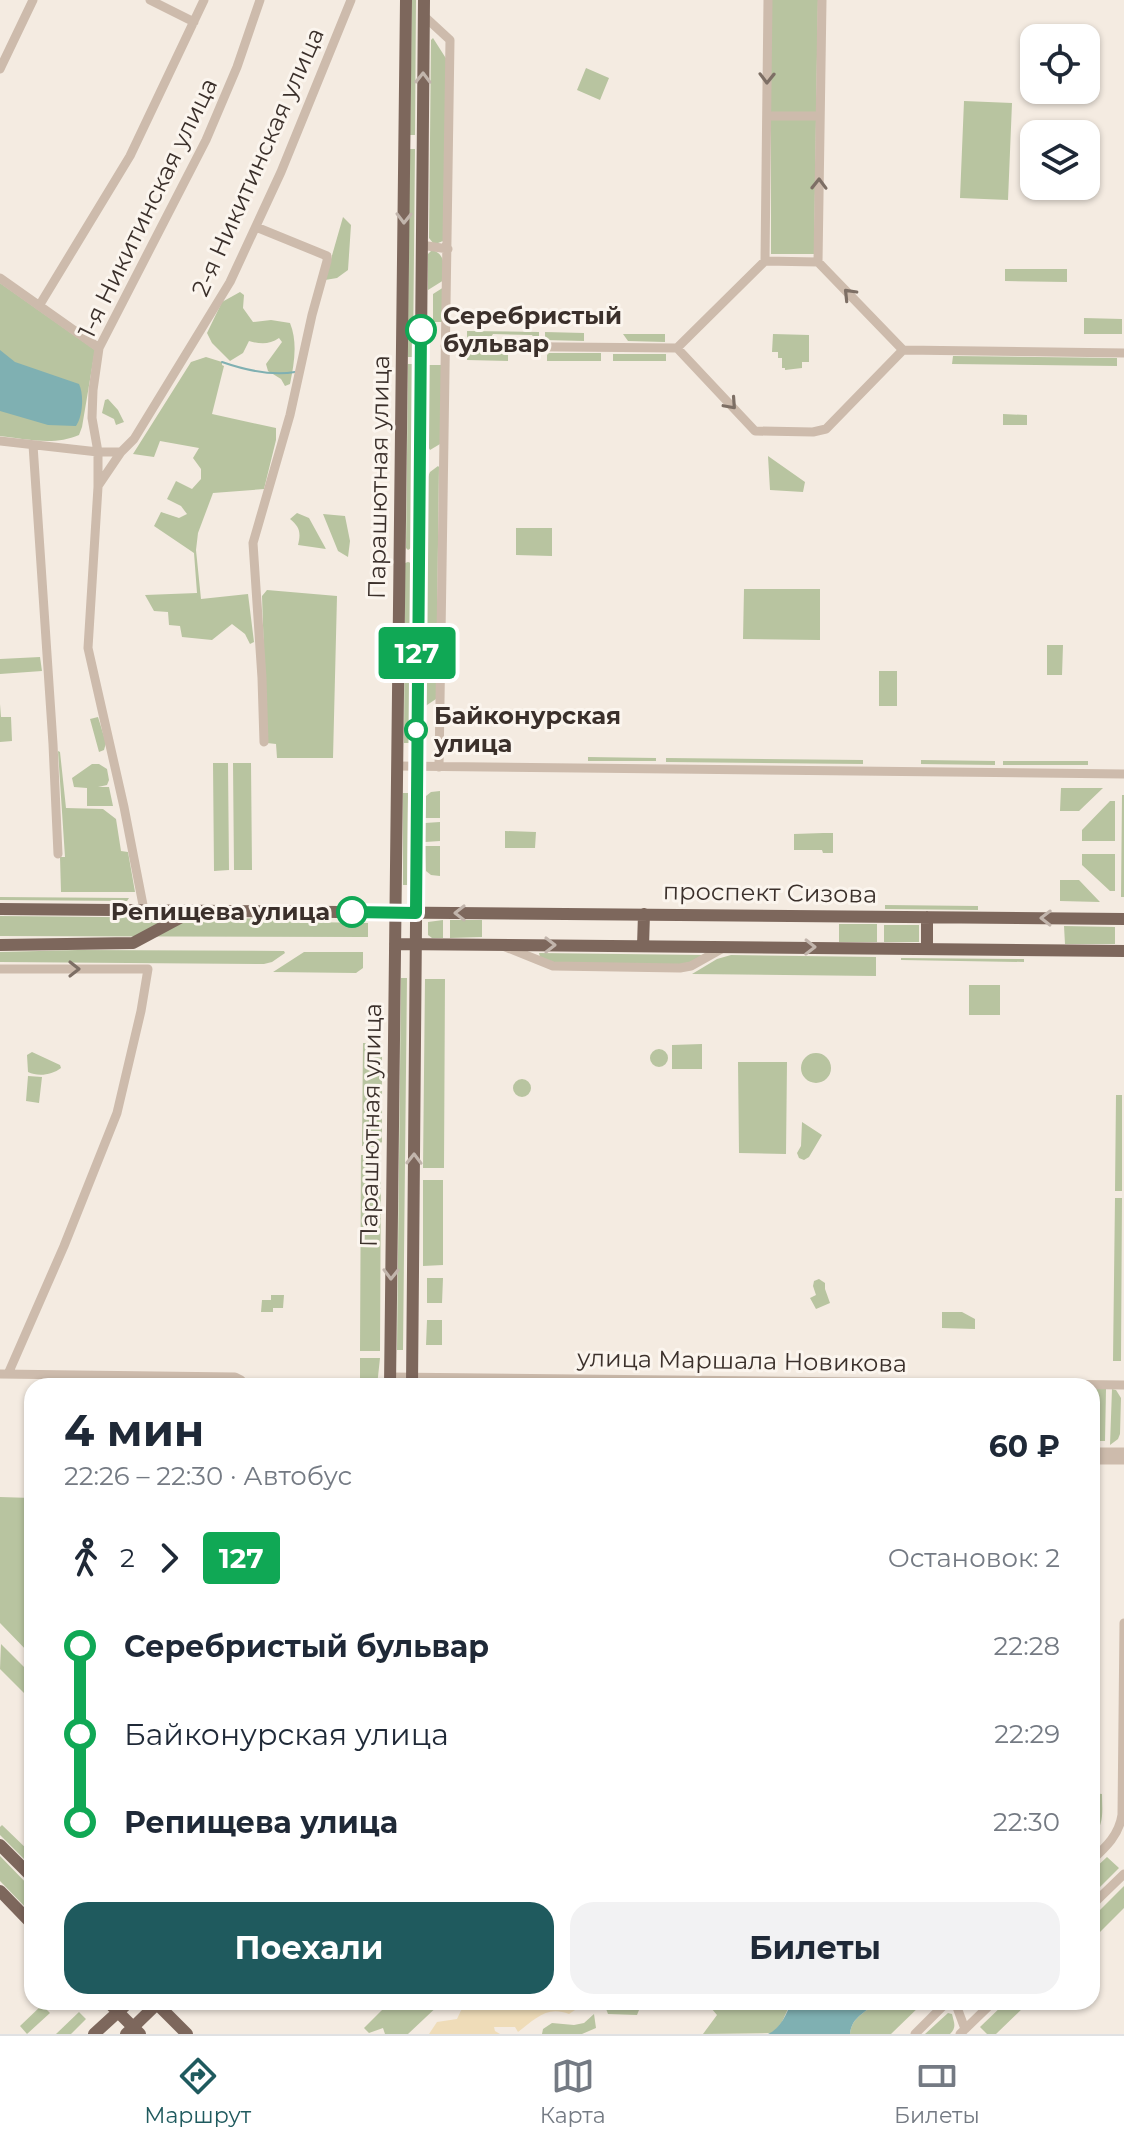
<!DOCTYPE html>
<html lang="ru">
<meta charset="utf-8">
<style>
:root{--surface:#fff;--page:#f2f2f3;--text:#1f2937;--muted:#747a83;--line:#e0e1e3;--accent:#1f5a5e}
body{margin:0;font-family:Montserrat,sans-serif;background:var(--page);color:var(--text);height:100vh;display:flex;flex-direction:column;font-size:30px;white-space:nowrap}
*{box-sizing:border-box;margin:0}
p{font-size:26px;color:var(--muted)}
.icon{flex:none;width:44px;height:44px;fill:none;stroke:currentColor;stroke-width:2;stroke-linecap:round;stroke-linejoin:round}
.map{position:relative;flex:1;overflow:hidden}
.panel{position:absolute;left:24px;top:1378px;width:1076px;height:632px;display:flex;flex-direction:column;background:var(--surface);border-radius:24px;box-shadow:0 2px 6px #0004}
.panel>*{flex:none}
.badge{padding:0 16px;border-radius:6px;font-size:28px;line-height:52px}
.tools{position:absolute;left:1020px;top:24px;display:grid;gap:16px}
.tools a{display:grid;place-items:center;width:80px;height:80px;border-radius:16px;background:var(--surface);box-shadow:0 2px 6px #0004;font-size:40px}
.map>.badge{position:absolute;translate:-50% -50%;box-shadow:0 0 0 4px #fff}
.legs{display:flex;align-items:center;gap:12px;height:88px;padding:0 40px;font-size:26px}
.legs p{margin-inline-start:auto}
.summary{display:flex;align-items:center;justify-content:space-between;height:136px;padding:0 40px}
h1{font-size:44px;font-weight:700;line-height:60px}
.primary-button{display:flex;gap:16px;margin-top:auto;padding:16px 40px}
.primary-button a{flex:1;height:92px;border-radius:24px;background:var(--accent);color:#fff;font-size:32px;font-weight:700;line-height:92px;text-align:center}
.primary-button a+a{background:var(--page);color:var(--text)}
ul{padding:0 40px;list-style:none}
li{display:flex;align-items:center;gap:28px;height:88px;font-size:30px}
li i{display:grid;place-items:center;width:12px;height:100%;margin:0 10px;background:currentColor}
li i::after{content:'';width:20px;height:20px;margin:-10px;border:6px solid;border-radius:50%;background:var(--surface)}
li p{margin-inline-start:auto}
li:first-child i{background:linear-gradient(#0000 50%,currentColor 0)}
li:last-child i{background:linear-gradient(currentColor 50%,#0000 0)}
.tab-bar{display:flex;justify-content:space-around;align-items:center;height:112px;border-top:2px solid var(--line);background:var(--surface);font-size:22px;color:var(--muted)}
.tab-bar a{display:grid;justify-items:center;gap:4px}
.tab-bar .selected{color:var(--accent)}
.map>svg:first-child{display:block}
</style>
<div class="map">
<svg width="1124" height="2034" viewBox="0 0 1124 2034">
<rect width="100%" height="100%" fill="#f4ebe1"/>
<path fill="#b8c4a0" d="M412,0H416L415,135H410Z
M771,0H818L816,112H771Z
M433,38L447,60L443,241L438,243H433L429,238L431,40Z
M586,68L609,78L600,100L577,90Z
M964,101L1012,103L1008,200L960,198Z
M771,120H816L814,254H771Z
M409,149H415L413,357H408Z
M343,217L351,225L348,270L337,278L325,280Z
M432,250C446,254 444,267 444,280L428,290V254Z
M1005,269H1067V282L1005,281Z
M0,283L95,350L82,427L79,435C54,446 26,439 0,436Z
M444,287L443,322H433V294Z
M240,292L244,295L243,308L253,322L271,320L290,323C298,343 294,364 290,384L285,386L281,379L268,371L266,364L282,342L279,338C269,345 260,344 249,341L243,353L230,361L212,343L207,333L222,302Z
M1084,318L1122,319V334H1084Z
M467,331L539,332V340H535L532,335L493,334L489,340H467Z
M545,332L584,333V341L545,340Z
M623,334H665V342L628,341Z
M773,334L809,335V362H802V368L785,370V368H782V358H778V352H772Z
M467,351L508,352V361L467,360Z
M549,353H601V361H547V355Z
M613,354H666V361H613Z
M953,356L1117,358V366L952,364Z
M206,357L222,362V365L224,366L212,414L276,428V440L264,489L213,493L198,533L196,550L201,599L248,594L254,642L250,644L245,634L232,624L212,640L182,637L180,626L169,625L168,612L154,611L145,595L197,593L194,553L154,526L161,512L179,518L187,514L181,506L167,499L176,481L192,489L201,479V469L193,458L199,448L160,441L154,457L133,454L191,362Z
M408,364H413L411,548L408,550L406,548Z
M427,365H442L440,444L430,450L426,443Z
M108,399L118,410L124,422L116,425L114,419L102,413L105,400Z
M1003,414L1027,415V425H1003Z
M768,456L805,482L803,492L770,490Z
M438,466L439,467L436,699L424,707L427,479L430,472Z
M297,513L309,518L326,549L298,545C301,533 300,527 290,519Z
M323,514L345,516L350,541L348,557L338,551Z
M516,528H552V556L516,555Z
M408,562L411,563L409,743H404L405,563Z
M744,589H820V640L743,639Z
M267,590L337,596L333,758H277L276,744L267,743L262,596Z
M1047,645H1063L1062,675H1047Z
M40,657L42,671L0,674V659Z
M879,671H897V706H879Z
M0,704L1,717H11L12,741L0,742Z
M98,717L106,743L104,750L99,752L90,719Z
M58,751L60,752L66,808L103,809L116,819L121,851L128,852L135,892H61L60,857H65Z
M588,757L656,758V761H588Z
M666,758L863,760V764L666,762Z
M921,760L995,761V765L921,764Z
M1003,761H1088V765H1003Z
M213,763H228L229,870L214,871Z
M233,763H251L252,870H234Z
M92,764H99L107,769L109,780L107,785L98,787H109L113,806H87V788L74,787L72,778Z
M1061,788H1103L1079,811H1060Z
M440,791V818H425L426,796L431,792Z
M403,793H408L407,885H403Z
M1122,795H1124V897H1121Z
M1110,801H1115V841H1082V830Z
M440,822V841L425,842V823Z
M505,831L536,832L535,848H505Z
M823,833H833V853H823L822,850H794V834Z
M425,846H440V876L431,875L426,871Z
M1082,854H1115V891H1110L1082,865Z
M1060,880H1079L1100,902L1060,901Z
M0,897L129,898L127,901L0,900Z
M885,905L978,906V910L885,909Z
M0,916L305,919L310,922L368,923V937L0,936Z
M443,920V938H432L428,935V922Z
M450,920H482V937L450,938Z
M839,924H877V942H839Z
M884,925H919V942H884Z
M1064,926L1115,927V944H1065Z
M78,950L284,951L285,953L272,962L264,964L0,962V952Z
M304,952H363V968L356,973L273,972Z
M539,953L702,955L696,960L680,965L553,963L540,957Z
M731,955L876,957V976L692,974L717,959Z
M901,958L1024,959V962L901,960Z
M401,978H407L403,1350H397Z
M425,979H445L444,1168H423Z
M969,985H1000V1015H969Z
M363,1043H382V1142L376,1147L362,1146Z
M702,1044V1069H672V1045Z
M650 1058a9 9 0 1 1 18 0a9 9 0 1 1-18 0Z
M32,1052L60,1065L61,1068C52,1075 38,1077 28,1072L27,1055Z
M801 1068a15 15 0 1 1 30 0a15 15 0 1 1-30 0Z
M738,1062H787L786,1154L739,1153Z
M28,1076L42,1077L39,1103L26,1101Z
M513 1088a9 9 0 1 1 18 0a9 9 0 1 1-18 0Z
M1116,1095H1122V1191H1115Z
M802,1122L822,1135L809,1157L804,1160L799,1158L797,1153L801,1146Z
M361,1155H375L381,1159L380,1351H360Z
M423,1180H443V1265L423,1266Z
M1115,1198H1122L1121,1361H1113Z
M427,1278H443L442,1303H427Z
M819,1279L825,1283V1289L830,1303L816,1309L810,1298L816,1295L813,1286L814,1281Z
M271,1295H284L283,1308H273V1312H261L262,1300H271Z
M942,1312H962L975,1319V1329L942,1328Z
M427,1320H442V1345H426Z
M360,1358H380L377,1386H360Z
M518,1383L755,1386H513Z
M1092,1389H1106L1105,1441H1092Z
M1112,1389L1116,1390L1121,1398L1120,1434L1118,1439L1110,1445Z
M0,1497L32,1498V1656L0,1623Z
M1,1644L32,1675V1692L27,1696L0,1669Z
M1092,1793L1102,1794C1102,1810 1105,1825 1092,1838Z
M2,1825L32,1854V1867L0,1835V1827Z
M0,1856L32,1889V1914L0,1881Z
M1107,1857L1119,1868L1092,1895V1871Z
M1124,1886V1908L1092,1940V1918Z
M390,2002H442L408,2034H385L383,2028L369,2033L364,2028Z
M592,2002H637L639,2010L637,2015L608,2014L605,2006Z
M706,2002H791L782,2022L773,2033L703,2034L717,2015Z
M876,2002H924L891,2034H850C852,2016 865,2014 876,2002Z
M1006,2002L1028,2003L996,2034H987L980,2027Z
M42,2005L50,2013L27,2034L20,2026Z
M79,2012L86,2019L71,2034H56Z
M948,2013L952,2014C954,2023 957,2027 950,2034H925Z
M594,2014L596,2028L582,2034H542L543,2029L552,2023L574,2025L584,2023Z"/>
<path fill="#efdcb8" d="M465,2002H474V2005H479L486,2002H583L584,2004L569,2014C547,2005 535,2019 518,2032L515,2027H494L495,2031L500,2034H429L437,2022L457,2019Z"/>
<path fill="#7fb0b2" d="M0,350L15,362L79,384C84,394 83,416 76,426L48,425L0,411Z
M791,2002H876C865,2014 852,2016 850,2034H768C780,2029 787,2014 791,2002Z"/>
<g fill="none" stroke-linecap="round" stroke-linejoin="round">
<path stroke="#7fb0b2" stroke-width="2" d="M222,362C245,370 272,376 295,372"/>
<path stroke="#cdbbac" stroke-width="9" d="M150,0L194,22
M424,16L450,40L439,767
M0,69L33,0
M767,116H820
M256,227L327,256V261L312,315L290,415L253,543L262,678L264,742
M421,245L448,249
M765,261L768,0
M818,262L822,0
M0,278L99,348
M39,306L130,156L204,0
M445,346L677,348
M677,348L765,261L818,262L903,350
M677,348L755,431L813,432L826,429L903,350
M903,350L1124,353
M0,441L98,452H121L134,439L230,282L281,172L351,0
M33,445L53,744L58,854
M98,486L121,452
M397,766L1124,774
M144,910L124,807L88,648L98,487V452L92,418L93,390L99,348L206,140L237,67L260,0
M503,946L553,966L680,968L691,966L723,948
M0,969H148L141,1011L117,1113L64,1246L8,1374
M0,1374L235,1377L241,1380L245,1386
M390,1377L1124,1385
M1092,1452H1124
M1092,1460H1124
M1092,1860C1106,1847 1119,1835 1122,1815L1124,1623
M1092,1905L1124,1874
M955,2002L965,2029
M915,2034L947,2002
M960,2034L993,2002"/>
<path stroke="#7d675c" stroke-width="12" d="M0,909L1124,919
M395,944L1124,951
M0,945L133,943L189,913
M643,946L644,914
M927,949V917
M390,1386L406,0
M412,1386L424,0
M0,1845L32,1877
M0,1891L32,1924
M108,2002L140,2034
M155,2002L187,2034
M94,2034L129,2002
M126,2034L159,2002"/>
</g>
<defs><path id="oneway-chevron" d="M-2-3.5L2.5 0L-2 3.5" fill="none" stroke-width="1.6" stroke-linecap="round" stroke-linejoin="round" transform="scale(2)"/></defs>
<g stroke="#c2b5ac">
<use href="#oneway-chevron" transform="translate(423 78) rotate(-89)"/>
<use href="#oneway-chevron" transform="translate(404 218) rotate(91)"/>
<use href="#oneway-chevron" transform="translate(460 913) rotate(180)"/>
<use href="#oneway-chevron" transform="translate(1046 918) rotate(-179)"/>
<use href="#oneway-chevron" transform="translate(550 945)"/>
<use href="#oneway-chevron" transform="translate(810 947) rotate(1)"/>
<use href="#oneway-chevron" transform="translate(414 1159) rotate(-89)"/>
<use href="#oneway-chevron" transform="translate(391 1274) rotate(91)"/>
</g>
<g stroke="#7d6f65">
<use href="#oneway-chevron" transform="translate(767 78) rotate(91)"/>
<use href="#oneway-chevron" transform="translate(819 184) rotate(-89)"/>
<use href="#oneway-chevron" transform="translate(849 294) rotate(-134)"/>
<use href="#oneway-chevron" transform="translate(731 404) rotate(48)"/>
<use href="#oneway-chevron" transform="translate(74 969)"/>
</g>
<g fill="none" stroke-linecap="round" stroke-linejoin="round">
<defs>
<path id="line-1" d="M352,912L416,913L421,330"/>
</defs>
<use href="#line-1" stroke="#fff" stroke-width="18"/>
<use href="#line-1" stroke="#10a855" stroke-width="12"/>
</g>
<g fill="#fff" stroke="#10a855" stroke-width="4">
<circle cx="421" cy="330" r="14"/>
<circle cx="416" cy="730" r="10"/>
<circle cx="352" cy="912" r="14"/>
</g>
<g text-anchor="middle" stroke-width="6" stroke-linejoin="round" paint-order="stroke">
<g font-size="24" fill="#3b302b" stroke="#fbf5ee">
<text transform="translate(258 162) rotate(-66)" y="8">2-я Никитинская улица</text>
<text transform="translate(148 208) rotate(-64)" y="8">1-я Никитинская улица</text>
<text transform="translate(379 477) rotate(-89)" y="8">Парашютная улица</text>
<text transform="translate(770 893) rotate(1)" y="8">проспект Сизова</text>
<text transform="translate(371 1125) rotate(-89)" y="8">Парашютная улица</text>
<text transform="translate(742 1361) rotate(1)" y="8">улица Маршала Новикова</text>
</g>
<g font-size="24" font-weight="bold" fill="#3b302b" stroke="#fbf5ee" text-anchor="start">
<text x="443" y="324">Серебристый<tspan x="443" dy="28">бульвар</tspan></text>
<text x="434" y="724">Байконурская<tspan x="434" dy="28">улица</tspan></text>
<text x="330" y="920" text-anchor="end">Репищева улица</text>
</g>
</g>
</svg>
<div class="tools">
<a><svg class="icon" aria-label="locate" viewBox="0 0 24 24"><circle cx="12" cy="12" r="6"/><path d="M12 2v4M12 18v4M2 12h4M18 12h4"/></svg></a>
<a><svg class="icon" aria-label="layers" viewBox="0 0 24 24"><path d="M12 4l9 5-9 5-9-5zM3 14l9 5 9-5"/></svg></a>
</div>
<b class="badge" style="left:417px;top:653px;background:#10a855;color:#fff">127</b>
<section class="panel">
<div class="summary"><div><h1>4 мин</h1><p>22:26 – 22:30 · Автобус</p></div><b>60 ₽</b></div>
<div class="legs"><svg class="icon" aria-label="walk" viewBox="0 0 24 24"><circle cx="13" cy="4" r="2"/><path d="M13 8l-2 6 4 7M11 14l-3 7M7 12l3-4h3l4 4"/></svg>2<svg class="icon" aria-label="forward" viewBox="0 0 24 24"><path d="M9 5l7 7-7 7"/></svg><b class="badge" style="background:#10a855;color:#fff">127</b><p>Остановок: 2</p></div>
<ul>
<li><i style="color:#10a855"></i><b>Серебристый бульвар</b><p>22:28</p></li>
<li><i style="color:#10a855"></i><span>Байконурская улица</span><p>22:29</p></li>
<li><i style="color:#10a855"></i><b>Репищева улица</b><p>22:30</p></li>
</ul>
<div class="primary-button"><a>Поехали</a><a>Билеты</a></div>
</section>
</div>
<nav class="tab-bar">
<a class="selected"><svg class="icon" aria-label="directions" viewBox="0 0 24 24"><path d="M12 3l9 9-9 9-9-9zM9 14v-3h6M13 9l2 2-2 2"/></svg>Маршрут</a>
<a><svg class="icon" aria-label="map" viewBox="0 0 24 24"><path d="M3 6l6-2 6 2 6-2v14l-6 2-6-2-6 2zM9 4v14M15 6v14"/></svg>Карта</a>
<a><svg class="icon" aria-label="tickets" viewBox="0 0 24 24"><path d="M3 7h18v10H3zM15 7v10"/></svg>Билеты</a>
</nav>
